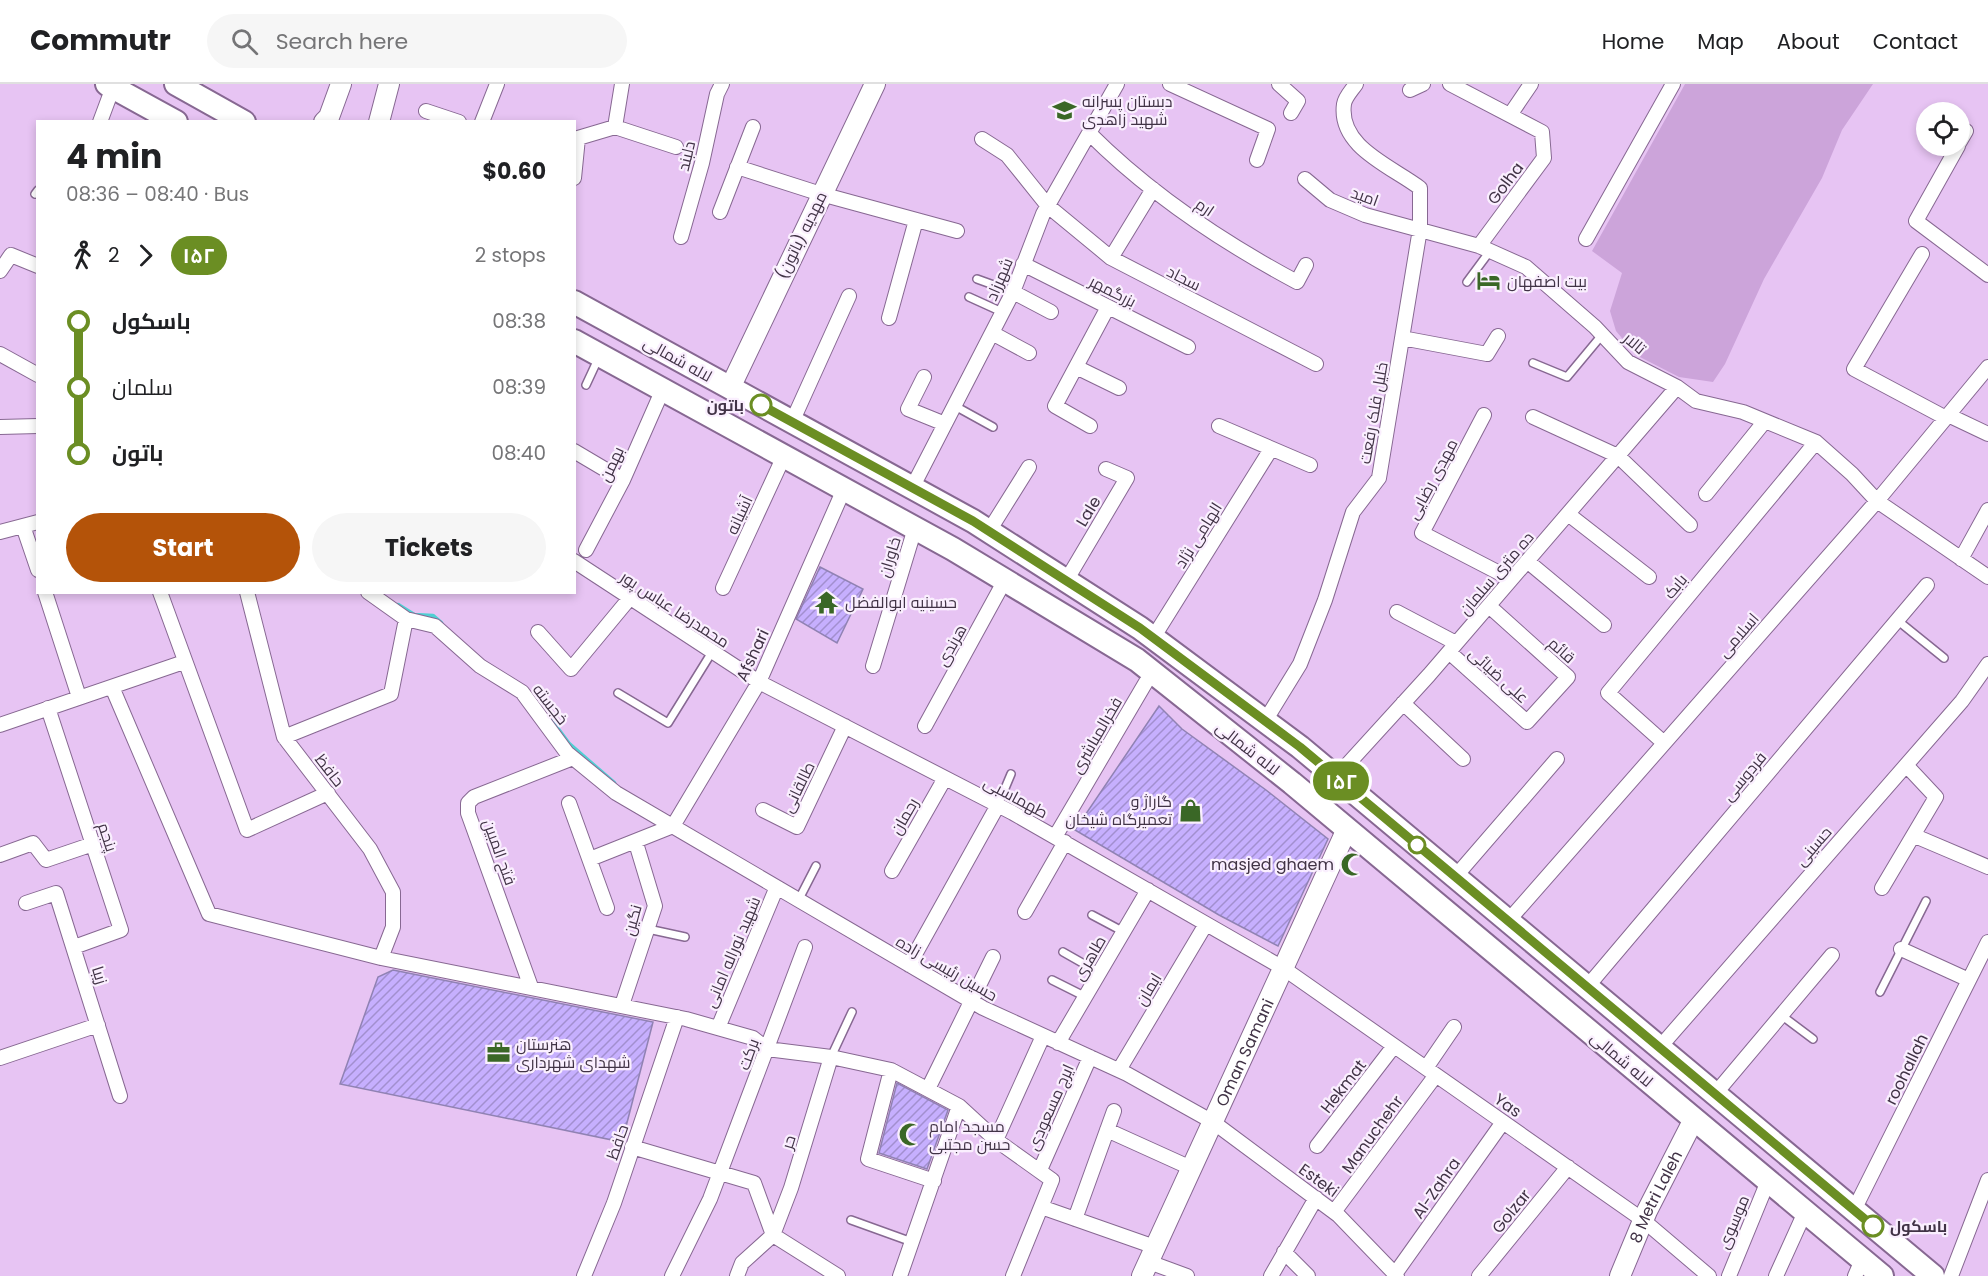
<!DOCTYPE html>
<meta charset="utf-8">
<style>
:root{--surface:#fff;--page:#f6f6f6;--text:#202124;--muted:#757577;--line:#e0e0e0;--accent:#b45309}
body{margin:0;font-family:Poppins,Cairo,sans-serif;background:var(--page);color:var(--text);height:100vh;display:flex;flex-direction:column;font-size:22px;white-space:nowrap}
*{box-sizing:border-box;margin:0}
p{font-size:20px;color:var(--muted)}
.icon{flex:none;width:33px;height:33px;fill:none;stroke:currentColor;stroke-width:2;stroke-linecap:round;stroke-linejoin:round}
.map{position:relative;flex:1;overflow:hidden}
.sheet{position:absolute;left:36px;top:36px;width:540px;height:474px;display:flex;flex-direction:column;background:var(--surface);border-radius:0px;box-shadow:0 3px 9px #0003}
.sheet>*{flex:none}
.badge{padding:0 12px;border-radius:20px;font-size:21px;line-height:39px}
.fabs{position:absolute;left:1916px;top:18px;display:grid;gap:12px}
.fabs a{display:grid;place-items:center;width:54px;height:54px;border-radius:50%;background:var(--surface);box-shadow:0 3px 9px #0003;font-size:30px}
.map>.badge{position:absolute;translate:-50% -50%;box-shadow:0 0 0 3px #fff}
.legs{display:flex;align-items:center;gap:9px;height:66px;padding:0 30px;font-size:20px}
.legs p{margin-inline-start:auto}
.overview{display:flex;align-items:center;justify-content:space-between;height:102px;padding:0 30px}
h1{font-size:33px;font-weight:700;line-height:45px}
.cta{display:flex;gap:12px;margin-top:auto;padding:12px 30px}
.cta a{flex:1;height:69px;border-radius:36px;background:var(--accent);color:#fff;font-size:24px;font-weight:700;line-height:69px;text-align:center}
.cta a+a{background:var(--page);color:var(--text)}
ul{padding:0 30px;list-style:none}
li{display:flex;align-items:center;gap:21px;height:66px;font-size:22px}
li i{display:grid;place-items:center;width:9px;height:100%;margin:0 8px;background:currentColor}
li i::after{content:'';width:15px;height:15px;margin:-8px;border:4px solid;border-radius:50%;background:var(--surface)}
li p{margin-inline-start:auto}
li:first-child i{background:linear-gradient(#0000 50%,currentColor 0)}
li:last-child i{background:linear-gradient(currentColor 50%,#0000 0)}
header{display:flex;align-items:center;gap:36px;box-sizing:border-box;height:84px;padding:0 30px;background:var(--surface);border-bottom:2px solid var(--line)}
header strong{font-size:28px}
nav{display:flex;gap:33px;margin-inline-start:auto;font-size:21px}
.search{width:420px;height:54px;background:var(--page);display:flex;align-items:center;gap:15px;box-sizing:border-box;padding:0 21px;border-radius:33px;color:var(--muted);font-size:22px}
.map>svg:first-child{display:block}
</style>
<header>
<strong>Commutr</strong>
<div class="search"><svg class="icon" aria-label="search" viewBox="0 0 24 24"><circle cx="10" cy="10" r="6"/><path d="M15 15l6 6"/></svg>Search here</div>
<nav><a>Home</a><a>Map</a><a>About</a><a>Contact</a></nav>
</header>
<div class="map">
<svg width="1988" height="1192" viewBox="0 0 1988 1192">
<defs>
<pattern id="building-hatch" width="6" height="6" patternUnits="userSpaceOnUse" patternTransform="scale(1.5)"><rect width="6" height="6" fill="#c6affe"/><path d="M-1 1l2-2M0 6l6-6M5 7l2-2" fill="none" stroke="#a28fcf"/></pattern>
</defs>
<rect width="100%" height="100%" fill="#e7c4f3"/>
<path fill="#cca4da" d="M1685,0H1873L1842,46L1822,94L1764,195L1725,280L1713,298L1679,293L1636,271L1616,247L1610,227L1622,189L1592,167Z"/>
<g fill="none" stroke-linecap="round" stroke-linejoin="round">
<path stroke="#4fd0d3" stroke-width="4.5" d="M398,521L414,531L433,532L441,539
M552,637L569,660L614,699"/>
</g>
<path fill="url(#building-hatch)" stroke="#9082b3" stroke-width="1.5" d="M820,483L863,505L837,559L796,535Z
M1159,622L1182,645L1266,706L1328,755L1278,862L1219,831L1075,746Z
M393,886L653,938L622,1058L340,1000L378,893Z
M897,999L948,1026L927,1085L879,1069Z"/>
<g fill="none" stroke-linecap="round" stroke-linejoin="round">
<defs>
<path id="lane" d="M35,110L38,106
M977,195L1013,208
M1467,198L1490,167
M969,213L1002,228
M1533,279L1567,293L1602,251
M586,301L599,273
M955,322L993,343
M1897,536L1944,574
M618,609L668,639L712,568
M998,721L1011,690
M798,817L816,782
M1092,831L1124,848
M648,845L685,853
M1063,868L1100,889
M1052,896L1086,913
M1880,908L1926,817
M1781,931L1813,955
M831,973L852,928
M851,1136L912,1158"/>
<path id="street" d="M1170,0L1268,45L1257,76
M1279,0L1298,17L1291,29
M1450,0L1542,48L1544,74L1479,162
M1410,6L1423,0
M426,27L459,38
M1510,31L1531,0
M100,38L113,3
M482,38L497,0
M615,43L676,63
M1089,49C1149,109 1222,158 1297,198L1306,181
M982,55L1007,71L1048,122L1111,174L1316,280
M1959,59L1966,47
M1958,62L1916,137L1988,191
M737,83L821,110L957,147
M574,94L578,54L615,43L622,0
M1305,95L1330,116L1365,131L1479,162L1526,183L1595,243L1628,278L1677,303L1696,317L1743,328L1816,358L1852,390L1877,417L1988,493
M720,128L753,43
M681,153L702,79L717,10L722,0
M1586,155L1673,0
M1922,170L1854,285L1946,334
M1111,174L1153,105
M1023,180L1188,263
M0,187L11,171L38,182
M1013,208L1051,228
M889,234L916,136
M992,249L1029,269
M1402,254L1487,270L1498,252
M0,270L38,291
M1076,283L1119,304
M924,293L908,325L945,340
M1484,331L1422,449L1511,495
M1948,331L1988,350
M1533,333L1618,372L1690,441
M792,338L849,212
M1090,342L1055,322L1108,223
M1219,342L1310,381
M0,343L38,342
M574,367L623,396
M912,404L1013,208L1043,130L1117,0
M1706,410L1765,337
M1568,430L1649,493
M23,442L38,486
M989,447L1029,383
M0,448L38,438
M586,466L623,396L663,305
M1961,475L1988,426
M574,477L759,598L1013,729L1283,884L1643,1136L1709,1192
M1527,477L1604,541
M1066,497L1127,394L1106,385
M723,504L784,372
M45,508L79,613
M160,508L247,746L328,709
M247,508L284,653L370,765L393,808V843L381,874
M368,508L406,535L435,542L480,582L522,608L567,669L616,709L983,924L1127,990L1213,1038L1338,1131L1397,1192
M1397,528L1456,559
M538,548L571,585L629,515
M1153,554L1271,365
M1449,568L1527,638L1568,593L1489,522
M873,582L915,444
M112,603L209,830L381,874L686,935L753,954L767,965L831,973L891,986L959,1022L996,1056L1052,1096L1013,1192
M1403,619L1463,675
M48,624L121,846L74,863
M1265,637L1300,580L1325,516L1353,428L1379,394L1420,145V104C1391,82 1338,63 1344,20C1345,13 1352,6 1356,0
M0,641L184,578
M925,642L1005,496
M284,653L391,610L406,535
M1664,659L1608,609L1816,358
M1336,693L1429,591L1677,303
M569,719L607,824
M763,726L797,743L845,642
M673,742L759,598L844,405
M1915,752L1988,783
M1055,753L1146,598
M0,771L33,759L46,776L93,760
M590,775L673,742
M892,787L945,694
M1455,793L1557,675
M1882,804L1936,713L1906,681
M26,819L56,809L120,1012
M1025,828L1065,758
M1508,837L1877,417L1988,283
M1901,865L1969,896
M909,881L998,721
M531,903L468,729V719L474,713L573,674
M1587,903L1927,501
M622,921L655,822L636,759
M718,944L776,805
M1058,959L1148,806
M1660,963L1962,617L1988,580
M0,974L98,941
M1426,984L1454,943
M891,986L868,1075L934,1097
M1119,986L1206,840
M928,1005L993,873
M1715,1010L1832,871
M1107,1046L1191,1084
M996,1056L1043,952
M1317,1062L1394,962
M632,1063L754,1099L773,1151L838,1192
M1040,1086L1090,973
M1041,1123L1155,1163
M1854,1126L1988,858
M1334,1128L1436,991
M1075,1135L1114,1027
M1284,1168L1308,1192
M1149,1178L1187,1192
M1395,1190L1503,1038
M584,1192L614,1119L677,933
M672,1192L710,1115L805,863
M737,1192L742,1179L773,1151L791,1104L831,973
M900,1192L959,1022
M1271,1192L1316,1114
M1479,1192L1568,1083
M1729,1192L1768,1097
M1776,1192L1805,1128
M1855,1192L1862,1176
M1951,1192L1988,1096"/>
<g id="secondary">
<path d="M324,38L329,33L341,0"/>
<path d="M379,38L389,0"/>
<path d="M730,304L875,0"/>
<path id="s1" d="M1142,1192L1347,745"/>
<path id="s2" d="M1620,1192L1647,1127L1694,1035"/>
</g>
<path id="primary" d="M107,0L176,38
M176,0L244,38
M574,218L973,437L1140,544L1300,663L1933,1192
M574,257L953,465L1137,576L1292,699L1882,1192"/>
</defs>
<use href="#lane" stroke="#876892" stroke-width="10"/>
<use href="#street" stroke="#876892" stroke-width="16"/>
<use href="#secondary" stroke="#876892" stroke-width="22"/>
<use href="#primary" stroke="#876892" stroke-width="26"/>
<use href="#lane" stroke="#fff" stroke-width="7"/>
<use href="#street" stroke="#fff" stroke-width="14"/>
<use href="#secondary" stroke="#fff" stroke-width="20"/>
<use href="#primary" stroke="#fff" stroke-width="22"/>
</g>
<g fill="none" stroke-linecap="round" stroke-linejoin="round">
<defs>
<path id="line-1" d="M761,321L973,437L1140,544L1300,663L1873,1142"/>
</defs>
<use href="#line-1" stroke="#fff" stroke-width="14"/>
<use href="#line-1" stroke="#6b8e23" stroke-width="9"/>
</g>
<defs>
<symbol id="school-bare" viewBox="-9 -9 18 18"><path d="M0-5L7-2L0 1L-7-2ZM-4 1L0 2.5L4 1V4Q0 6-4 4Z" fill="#3a6726" stroke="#faeffe" stroke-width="2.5" paint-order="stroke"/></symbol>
<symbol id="hotel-bare" viewBox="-9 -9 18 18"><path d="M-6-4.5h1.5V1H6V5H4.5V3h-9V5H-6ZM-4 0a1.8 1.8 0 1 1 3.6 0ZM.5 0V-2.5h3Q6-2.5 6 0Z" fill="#3a6726" stroke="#faeffe" stroke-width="2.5" paint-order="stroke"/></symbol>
<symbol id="temple-bare" viewBox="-9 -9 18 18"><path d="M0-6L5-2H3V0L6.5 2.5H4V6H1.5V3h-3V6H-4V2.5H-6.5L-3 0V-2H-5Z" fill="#3a6726" stroke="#faeffe" stroke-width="2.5" paint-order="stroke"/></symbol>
<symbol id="shop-bare" viewBox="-9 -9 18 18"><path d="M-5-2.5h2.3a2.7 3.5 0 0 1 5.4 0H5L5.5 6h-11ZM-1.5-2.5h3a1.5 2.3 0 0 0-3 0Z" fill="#3a6726" stroke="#faeffe" stroke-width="2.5" paint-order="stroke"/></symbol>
<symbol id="mosque-bare" viewBox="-9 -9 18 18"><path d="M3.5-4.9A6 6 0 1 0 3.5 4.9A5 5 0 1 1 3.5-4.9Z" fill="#3a6726" stroke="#faeffe" stroke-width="2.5" paint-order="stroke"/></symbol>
<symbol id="office-bare" viewBox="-9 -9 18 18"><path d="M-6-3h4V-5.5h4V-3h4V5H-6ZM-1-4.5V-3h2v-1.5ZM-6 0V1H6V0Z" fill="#3a6726" stroke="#faeffe" stroke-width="2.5" paint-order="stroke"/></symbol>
</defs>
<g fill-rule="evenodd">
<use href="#school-bare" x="1048" y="10" width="33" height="33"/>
<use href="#hotel-bare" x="1472" y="180" width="33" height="33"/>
<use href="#temple-bare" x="810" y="502" width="33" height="33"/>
<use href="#shop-bare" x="1174" y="710" width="33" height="33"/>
<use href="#mosque-bare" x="1336" y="764" width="33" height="33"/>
<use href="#office-bare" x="482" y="952" width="33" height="33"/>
<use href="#mosque-bare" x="894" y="1034" width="33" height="33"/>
</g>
<g fill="#fff" stroke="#6b8e23" stroke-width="3">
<circle cx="761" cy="321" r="10"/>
<circle cx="1417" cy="761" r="8"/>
<circle cx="1873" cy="1142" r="10"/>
</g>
<g text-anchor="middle" stroke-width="4.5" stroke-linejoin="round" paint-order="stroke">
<g font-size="16" fill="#413346" stroke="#faeffe" text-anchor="start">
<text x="1082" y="23">دبستان پسرانه<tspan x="1082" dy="18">شهید زاهدی</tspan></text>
<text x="1507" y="203">بيت اصفهان</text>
<text x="845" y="524">حسینیه ابوالفضل</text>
<text x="1172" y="723" text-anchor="end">گاراژ و<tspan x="1172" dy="18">تعمیرگاه شیخان</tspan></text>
<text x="1334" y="786" text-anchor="end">masjed ghaem</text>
<text x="516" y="966">هنرستان<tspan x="516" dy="18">شهدای شهرداری</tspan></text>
<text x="929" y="1048">مسجد امام<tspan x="929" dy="18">حسن مجتبی</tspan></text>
</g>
<g font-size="16" fill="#413346" stroke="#faeffe">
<text transform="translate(686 72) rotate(-76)" y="6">دلبند</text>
<text transform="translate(1505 99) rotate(-53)" y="6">Golha</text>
<text transform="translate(1365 112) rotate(20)" y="6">امید</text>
<text transform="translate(1205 123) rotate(34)" y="6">ارم</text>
<text transform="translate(801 151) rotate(-64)" y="6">مهدیه (باتون)</text>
<text transform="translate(1184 194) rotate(27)" y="6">سجاد</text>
<text transform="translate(999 195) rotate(-67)" y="6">شهرزاد</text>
<text transform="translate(1113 207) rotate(27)" y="6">بزرگمهر</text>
<text transform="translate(1635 259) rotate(40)" y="6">تالار</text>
<text transform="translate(678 275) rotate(29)" y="6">لاله شمالی</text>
<text transform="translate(1373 329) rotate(-80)" y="6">خلیل فلک رفعت</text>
<text transform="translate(611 380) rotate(-65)" y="6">بهمن</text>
<text transform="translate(1432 395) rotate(-62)" y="6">مهدی رضایی</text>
<text transform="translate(1088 427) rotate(-59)" y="6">Lale</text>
<text transform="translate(739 431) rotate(-65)" y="6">آشیانه</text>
<text transform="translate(1198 451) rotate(-58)" y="6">الهامی نژاد</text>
<text transform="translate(889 473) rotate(-73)" y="6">خاوران</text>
<text transform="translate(1496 489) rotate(-49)" y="6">ده متری سلمان</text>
<text transform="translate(1675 502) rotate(-50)" y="6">بابک</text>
<text transform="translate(675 525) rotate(33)" y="6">محمدرضا عباس پور</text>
<text transform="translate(1738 551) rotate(-49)" y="6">اسلامی</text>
<text transform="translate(951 561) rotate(-61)" y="6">هرندی</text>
<text transform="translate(1562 566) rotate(42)" y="6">قائم</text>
<text transform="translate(752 571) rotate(-65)" y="6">Afshari</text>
<text transform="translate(1499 591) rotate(42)" y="6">علی ضیائی</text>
<text transform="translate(551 620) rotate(52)" y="6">خجسته</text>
<text transform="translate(1096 651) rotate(-60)" y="6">فخرالمباشری</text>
<text transform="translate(1248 664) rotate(38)" y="6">لاله شمالی</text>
<text transform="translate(330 686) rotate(52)" y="6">حافظ</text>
<text transform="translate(1744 692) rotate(-50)" y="6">فردوسی</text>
<text transform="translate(798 703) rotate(-64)" y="6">طالقانی</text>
<text transform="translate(1016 713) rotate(28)" y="6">طهماسبی</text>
<text transform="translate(904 732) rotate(-60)" y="6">رحمان</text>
<text transform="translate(108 753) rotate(72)" y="6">پنجم</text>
<text transform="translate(1813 762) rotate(-49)" y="6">حسینی</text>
<text transform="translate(500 768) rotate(70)" y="6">فتح المبین</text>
<text transform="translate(632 836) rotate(-75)" y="6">نگین</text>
<text transform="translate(732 868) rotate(-67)" y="6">شهید نوراله امانی</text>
<text transform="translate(1089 874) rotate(-60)" y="6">طاهری</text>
<text transform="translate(947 884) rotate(30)" y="6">حسین رئیسی زاده</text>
<text transform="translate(100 891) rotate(73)" y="6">زیبا</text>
<text transform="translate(1148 905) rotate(-59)" y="6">ایمان</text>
<text dy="6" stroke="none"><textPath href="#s1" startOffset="246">Oman Samani</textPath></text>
<text transform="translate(748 970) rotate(-70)" y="6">برکت</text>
<text transform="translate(1622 975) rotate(40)" y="6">لاله شمالی</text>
<text transform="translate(1906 985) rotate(-64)" y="6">roohallah</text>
<text transform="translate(1343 1002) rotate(-52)" y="6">Hekmat</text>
<text transform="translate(1508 1021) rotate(35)" y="6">Yas</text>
<text transform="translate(1050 1023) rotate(-66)" y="6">ایرج مسعودی</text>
<text transform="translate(1372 1050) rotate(-54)" y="6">Manuchehr</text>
<text transform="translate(617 1058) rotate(-71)" y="6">حافظ</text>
<text transform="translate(788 1058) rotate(-73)" y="6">حر</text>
<text transform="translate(1319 1096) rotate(36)" y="6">Esteki</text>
<text transform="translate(1436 1104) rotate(-55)" y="6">Al-Zahra</text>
<text dy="6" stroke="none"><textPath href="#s2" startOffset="87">8 Metri Laleh</textPath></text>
<text transform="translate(1511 1127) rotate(-51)" y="6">Golzar</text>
<text transform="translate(1733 1138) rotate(-67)" y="6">موسوی</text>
</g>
<g font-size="16" font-weight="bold" fill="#413346" stroke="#faeffe" text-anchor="end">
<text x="744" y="327">باتون</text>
<text x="1890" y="1148" text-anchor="start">باسکول</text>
</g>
</g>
</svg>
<div class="fabs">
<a><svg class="icon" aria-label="locate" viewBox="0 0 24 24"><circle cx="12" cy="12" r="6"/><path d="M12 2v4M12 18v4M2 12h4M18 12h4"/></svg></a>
</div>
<b class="badge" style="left:1341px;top:697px;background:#6b8e23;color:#fff">۱۵۲</b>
<section class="sheet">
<div class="overview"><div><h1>4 min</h1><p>08:36 – 08:40 · Bus</p></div><b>$0.60</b></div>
<div class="legs"><svg class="icon" aria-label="walk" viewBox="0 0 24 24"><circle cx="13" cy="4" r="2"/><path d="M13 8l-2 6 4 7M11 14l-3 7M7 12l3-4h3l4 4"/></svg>2<svg class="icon" aria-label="forward" viewBox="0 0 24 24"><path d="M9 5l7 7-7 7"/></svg><b class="badge" style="background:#6b8e23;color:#fff">۱۵۲</b><p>2 stops</p></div>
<ul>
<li><i style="color:#6b8e23"></i><b>باسکول</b><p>08:38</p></li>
<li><i style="color:#6b8e23"></i><span>سلمان</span><p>08:39</p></li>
<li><i style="color:#6b8e23"></i><b>باتون</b><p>08:40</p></li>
</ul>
<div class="cta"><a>Start</a><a>Tickets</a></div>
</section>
</div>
